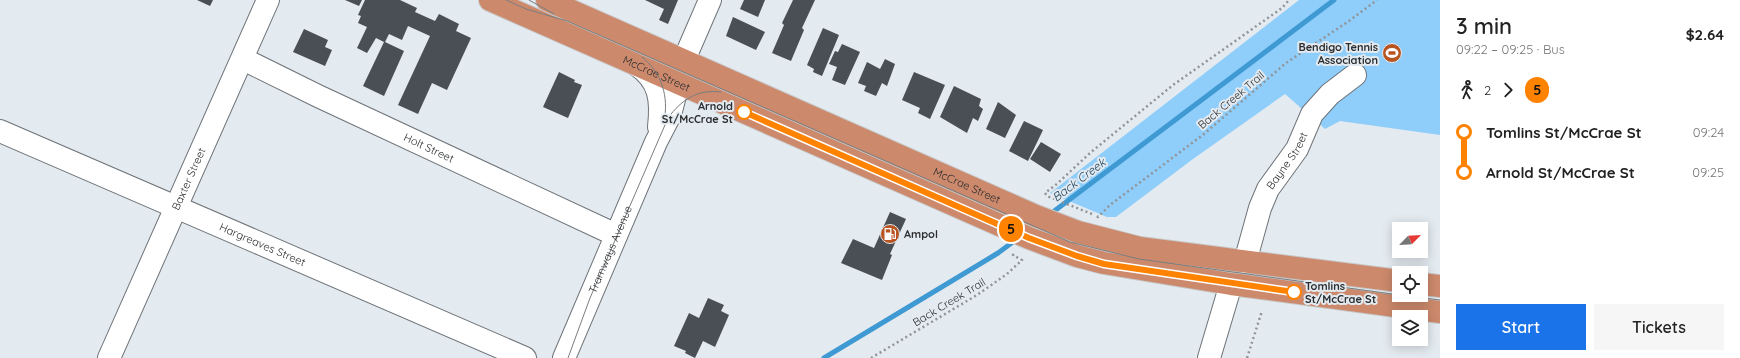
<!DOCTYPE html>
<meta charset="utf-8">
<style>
:root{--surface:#fff;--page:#f6f6f6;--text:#222;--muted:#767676;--accent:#1a73e8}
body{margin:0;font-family:Quicksand,sans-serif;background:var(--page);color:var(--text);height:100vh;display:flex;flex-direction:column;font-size:15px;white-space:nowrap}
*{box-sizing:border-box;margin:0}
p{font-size:13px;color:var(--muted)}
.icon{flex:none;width:22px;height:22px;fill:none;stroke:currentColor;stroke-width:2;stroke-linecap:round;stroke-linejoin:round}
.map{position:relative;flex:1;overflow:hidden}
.panel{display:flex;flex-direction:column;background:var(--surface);width:300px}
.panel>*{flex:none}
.badge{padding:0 8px;border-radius:13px;font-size:14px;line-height:26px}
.needle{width:26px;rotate:66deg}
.tools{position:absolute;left:1392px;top:222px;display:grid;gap:8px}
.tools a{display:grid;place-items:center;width:36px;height:36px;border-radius:0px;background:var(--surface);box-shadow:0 2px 10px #0003;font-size:20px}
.map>.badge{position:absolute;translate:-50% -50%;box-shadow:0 0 0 2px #fff}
.legs{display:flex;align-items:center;gap:6px;height:44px;padding:0 16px;font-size:13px}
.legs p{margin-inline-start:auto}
.headline{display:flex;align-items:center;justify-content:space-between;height:68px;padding:0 16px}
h1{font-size:22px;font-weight:600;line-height:30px}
.button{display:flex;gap:8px;margin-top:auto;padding:8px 16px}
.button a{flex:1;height:46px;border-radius:0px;background:var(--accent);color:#fff;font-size:16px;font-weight:600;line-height:46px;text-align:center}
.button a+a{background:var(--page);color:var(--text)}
ul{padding:0 16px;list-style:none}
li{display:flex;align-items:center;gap:14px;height:40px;font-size:15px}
li i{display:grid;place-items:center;width:6px;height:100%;margin:0 5px;background:currentColor}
li i::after{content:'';width:10px;height:10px;margin:-5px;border:3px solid;border-radius:50%;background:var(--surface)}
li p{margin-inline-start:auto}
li:first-child i{background:linear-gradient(#0000 50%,currentColor 0)}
li:last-child i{background:linear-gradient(currentColor 50%,#0000 0)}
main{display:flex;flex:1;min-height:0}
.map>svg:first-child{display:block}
</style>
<main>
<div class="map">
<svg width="1440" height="358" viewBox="0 0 1440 358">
<rect width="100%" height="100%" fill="#e3eaf0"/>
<path fill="#8fcdfa" d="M1299,0H1440V135L1340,121L1325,129L1285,94L1193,159L1116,217H1107L1050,193Z"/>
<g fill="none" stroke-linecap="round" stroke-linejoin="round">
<path stroke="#3f99d2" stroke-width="5" d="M1049,215L1334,0
M824,358L998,253L1017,239"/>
</g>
<path fill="#494f54" d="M197,0H213L210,6Z
M345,0H362L359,6Z
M365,0H400L417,8L415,12L435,21L439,14L459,24L456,31L471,38L447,90L432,83L418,114L398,105L430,36L408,26L402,40L389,34L385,42L404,51L384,96L363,86L384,42L376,38L367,53L357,48L367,27L358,23L361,16L358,15Z
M645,0H678L668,24L659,20L664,9Z
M744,0H765L758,17L740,9Z
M793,0H815L802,28L804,30L791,61L772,53L784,25L782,23Z
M733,17L765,32L756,50L726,36Z
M823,28L839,35L822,76L813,72L814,69L807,65Z
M304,29L328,40L325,47L332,50L325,66L293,52Z
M842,44L860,52L845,85L832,80L837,67L829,64L835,51L838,52Z
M885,59L895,64L887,86L882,83L876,96L864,91L866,86L858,83L867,62L880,69Z
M559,72L575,80L574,82L582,85L568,118L543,107Z
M914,72L945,85L930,119L918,113L920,108L902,100Z
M954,86L981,99L979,106L983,109L978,121L973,118L967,133L940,117Z
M998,102L1016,115L1005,138L986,129Z
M1024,121L1043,130L1028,161L1009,151Z
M1041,142L1061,154L1050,172L1030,159Z
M890,212L906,219L890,254L892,255L882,280L841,263L853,239L874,248Z
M708,298L724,305L721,311L729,315L715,347L703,341L695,358L685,353L686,351L674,346L689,313L699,318Z"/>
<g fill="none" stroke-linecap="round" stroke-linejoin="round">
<defs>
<g id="minor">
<path id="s1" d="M243,59L318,96L616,235"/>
<path d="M684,60L710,0"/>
<path d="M637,65C660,81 662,100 659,127"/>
<path id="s2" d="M0,131L525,358"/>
<path id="s3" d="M1245,262L1260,208L1268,189L1297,149L1312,114L1330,94L1355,75"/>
<path id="s4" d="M109,358L268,0"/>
<path id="s5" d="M564,358L656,142L670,115L678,84"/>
<path d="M1209,358L1231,284"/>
</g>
<g id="highway">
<path id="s6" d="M490,0L1029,238L1077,256L1104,263L1231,284L1440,312"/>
<path id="s7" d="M547,0L1036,216L1078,232L1140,248L1399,281"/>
<path d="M1421,284L1440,286"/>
</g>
</defs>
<use href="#minor" stroke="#6d7378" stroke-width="24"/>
<use href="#highway" stroke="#c8c9c9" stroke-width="24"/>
<path stroke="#909498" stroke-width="2.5" stroke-dasharray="2 3" stroke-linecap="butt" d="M1092,214L1047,196L1045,193L1058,183L1090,153L1173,85L1282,8L1289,0
M1097,216L1098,217L1110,205L1204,134L1286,63L1349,21L1377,0
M871,358L977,295L1007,274L1022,260L1013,255L1016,252
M1247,358L1262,311"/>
<use href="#minor" stroke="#fff" stroke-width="22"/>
<use href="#highway" stroke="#cc896c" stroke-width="22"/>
<path stroke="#797e81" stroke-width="1" d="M506,0L526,9L567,21L1070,242L1139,259L1399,295
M529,0L554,14
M642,57C662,73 669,97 664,121
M1400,295L1440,300
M568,358L590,298L668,118C682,99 698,89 721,92"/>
</g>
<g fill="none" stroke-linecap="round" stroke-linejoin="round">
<defs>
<path id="line-1" d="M744,112L1029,238L1077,256L1104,264L1294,292"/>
</defs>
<use href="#line-1" stroke="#fff" stroke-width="9"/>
<use href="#line-1" stroke="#ff8200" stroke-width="6"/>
</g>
<defs>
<symbol id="stadium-disc" viewBox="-11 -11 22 22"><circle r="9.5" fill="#b85420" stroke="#e3eaf0"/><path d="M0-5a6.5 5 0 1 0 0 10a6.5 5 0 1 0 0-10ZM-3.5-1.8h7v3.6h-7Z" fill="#fff"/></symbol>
<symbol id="fuel-disc" viewBox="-11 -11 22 22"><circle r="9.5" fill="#b85420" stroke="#e3eaf0"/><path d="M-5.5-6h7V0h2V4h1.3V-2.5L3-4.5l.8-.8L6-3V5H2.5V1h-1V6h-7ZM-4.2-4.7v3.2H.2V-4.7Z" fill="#fff"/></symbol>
</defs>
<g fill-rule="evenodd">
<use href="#stadium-disc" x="1381" y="42" width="22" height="22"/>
<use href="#fuel-disc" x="879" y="223" width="22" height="22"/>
</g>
<g fill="#fff" stroke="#ff8200" stroke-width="2">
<circle cx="744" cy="112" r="7"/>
<circle cx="1294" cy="292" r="7"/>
</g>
<g text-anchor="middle" stroke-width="4" stroke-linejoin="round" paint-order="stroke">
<g font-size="11" font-weight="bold" fill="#2c2e30" stroke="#e3eaf0" text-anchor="end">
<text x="1378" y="51">Bendigo Tennis<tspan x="1378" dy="13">Association</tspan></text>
<text x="904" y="238" text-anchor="start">Ampol</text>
</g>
<g font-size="11" fill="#2c2e30" stroke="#e3eaf0">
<text dy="4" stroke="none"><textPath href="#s6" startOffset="182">McCrae Street</textPath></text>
<text transform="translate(1231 100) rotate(-40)" y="4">Back Creek Trail</text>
<text dy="4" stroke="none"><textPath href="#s1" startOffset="206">Holt Street</textPath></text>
<text dy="4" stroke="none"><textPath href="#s3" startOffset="111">Bayne Street</textPath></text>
<text dy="4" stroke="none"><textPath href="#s4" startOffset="196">Baxter Street</textPath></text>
<text dy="4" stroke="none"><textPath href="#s7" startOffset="459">McCrae Street</textPath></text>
<text dy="4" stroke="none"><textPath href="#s2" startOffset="286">Hargreaves Street</textPath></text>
<text dy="4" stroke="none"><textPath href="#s5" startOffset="118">Tramways Avenue</textPath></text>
<text transform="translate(949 302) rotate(-31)" y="4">Back Creek Trail</text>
</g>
<g font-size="11" font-weight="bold" fill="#2c2e30" stroke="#e3eaf0" text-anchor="end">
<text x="733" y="110">Arnold<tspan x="733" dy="13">St/McCrae St</tspan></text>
<text x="1305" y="290" text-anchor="start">Tomlins<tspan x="1305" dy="13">St/McCrae St</tspan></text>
</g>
<g font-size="12" font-style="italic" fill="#224760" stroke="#e3eaf0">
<text transform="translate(1079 180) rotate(-37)" y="4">Back Creek</text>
</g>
</g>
</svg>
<div class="tools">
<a><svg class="needle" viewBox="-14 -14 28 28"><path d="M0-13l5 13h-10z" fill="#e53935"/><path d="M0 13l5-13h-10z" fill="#767676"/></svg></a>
<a><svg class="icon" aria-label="locate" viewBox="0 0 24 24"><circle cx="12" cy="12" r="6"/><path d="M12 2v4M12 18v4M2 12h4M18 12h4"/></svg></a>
<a><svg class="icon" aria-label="layers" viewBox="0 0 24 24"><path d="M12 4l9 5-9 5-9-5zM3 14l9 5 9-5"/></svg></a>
</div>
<b class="badge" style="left:1011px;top:229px;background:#ff8200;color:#111">5</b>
</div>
<section class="panel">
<div class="headline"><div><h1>3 min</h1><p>09:22 – 09:25 · Bus</p></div><b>$2.64</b></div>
<div class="legs"><svg class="icon" aria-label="walk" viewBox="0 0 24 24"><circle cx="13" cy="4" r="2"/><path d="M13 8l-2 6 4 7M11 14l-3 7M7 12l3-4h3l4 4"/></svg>2<svg class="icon" aria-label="forward" viewBox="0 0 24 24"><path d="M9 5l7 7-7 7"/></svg><b class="badge" style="background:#ff8200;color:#111">5</b></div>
<ul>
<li><i style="color:#ff8200"></i><b>Tomlins St/McCrae St</b><p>09:24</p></li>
<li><i style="color:#ff8200"></i><b>Arnold St/McCrae St</b><p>09:25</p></li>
</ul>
<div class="button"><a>Start</a><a>Tickets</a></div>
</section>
</main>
